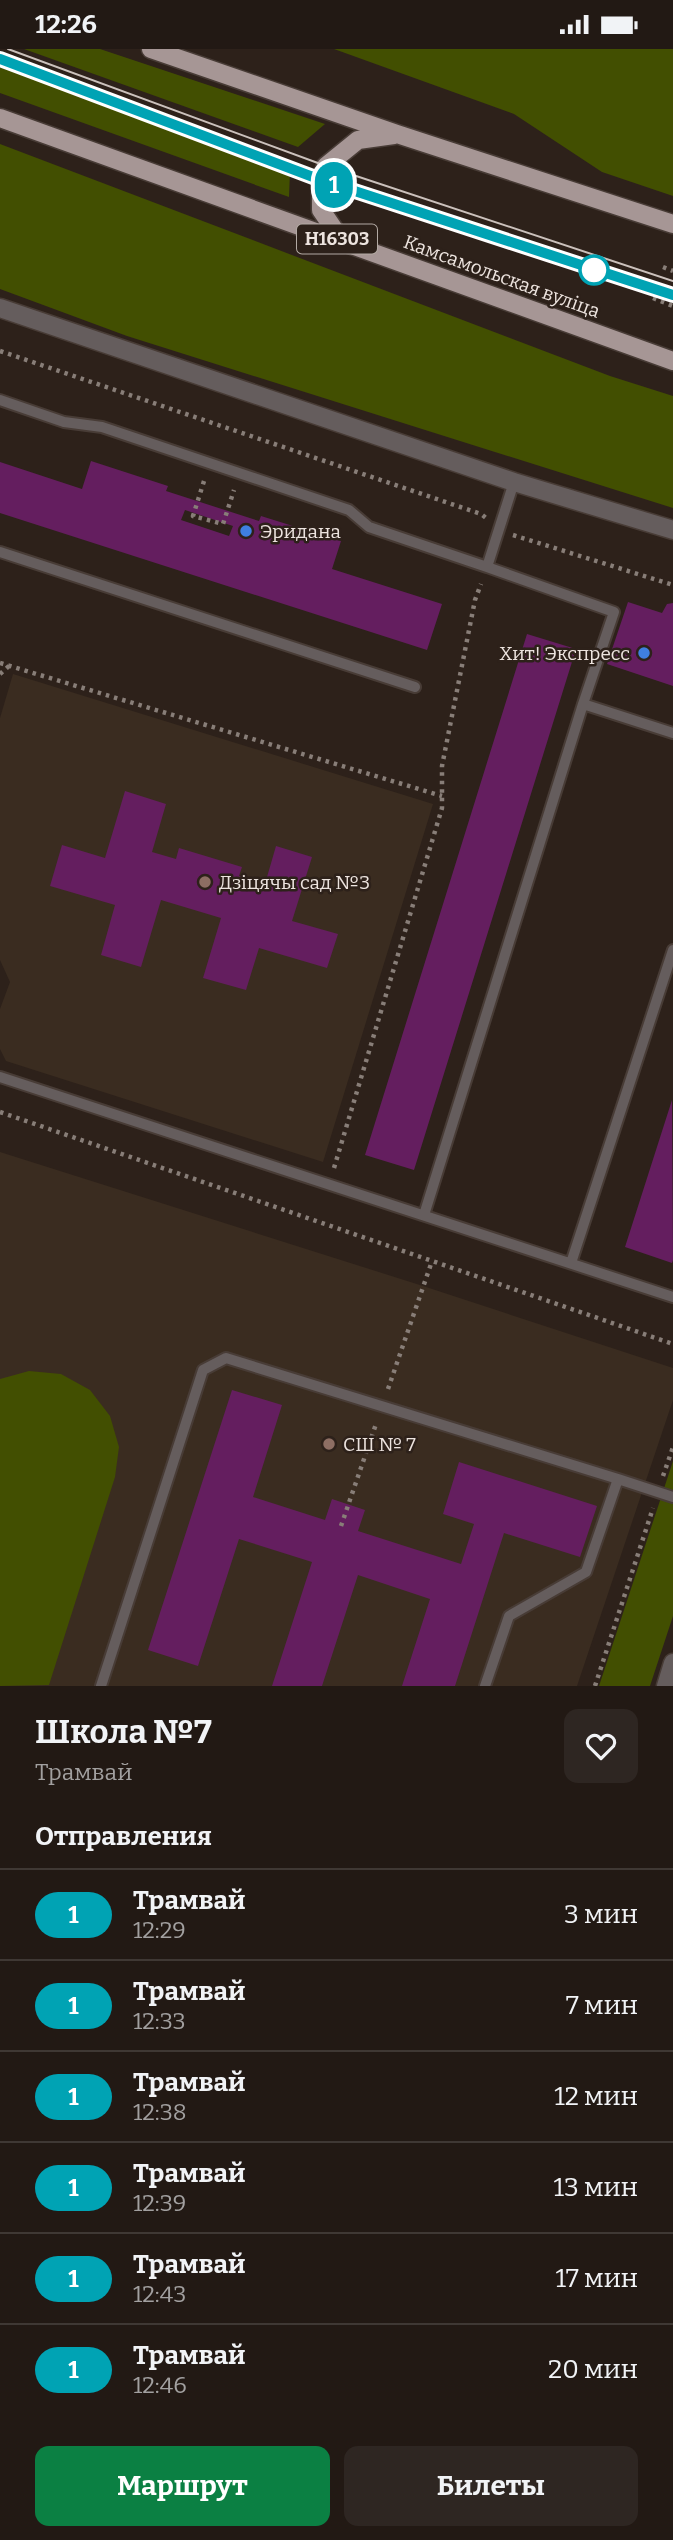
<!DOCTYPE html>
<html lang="ru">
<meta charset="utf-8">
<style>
:root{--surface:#221914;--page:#2e2622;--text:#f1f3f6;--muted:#a2a0a0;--line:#3f3834;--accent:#0b8043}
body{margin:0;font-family:Bitter,serif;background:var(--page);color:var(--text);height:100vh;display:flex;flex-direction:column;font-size:26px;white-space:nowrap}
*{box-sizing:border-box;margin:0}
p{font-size:23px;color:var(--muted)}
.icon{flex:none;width:38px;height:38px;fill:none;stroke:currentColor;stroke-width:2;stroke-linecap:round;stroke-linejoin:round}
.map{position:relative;height:1637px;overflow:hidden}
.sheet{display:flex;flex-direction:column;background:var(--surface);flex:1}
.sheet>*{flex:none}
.badge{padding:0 14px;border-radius:23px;font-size:24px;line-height:46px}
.map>.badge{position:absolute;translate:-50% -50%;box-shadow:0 0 0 4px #fff}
h2{padding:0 35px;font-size:26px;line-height:63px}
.round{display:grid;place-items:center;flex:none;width:74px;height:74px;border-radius:14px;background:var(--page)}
.head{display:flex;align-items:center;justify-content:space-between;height:119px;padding:0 35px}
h1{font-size:33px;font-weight:700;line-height:52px}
.primary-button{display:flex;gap:14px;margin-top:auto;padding:14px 35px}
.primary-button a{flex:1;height:80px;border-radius:14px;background:var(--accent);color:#fff;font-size:28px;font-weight:700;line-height:80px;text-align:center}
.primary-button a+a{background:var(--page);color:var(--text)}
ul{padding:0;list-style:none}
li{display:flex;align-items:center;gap:21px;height:91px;padding:0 35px;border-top:2px solid var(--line)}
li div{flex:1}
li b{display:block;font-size:26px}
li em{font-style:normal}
li .badge{min-width:77px;font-weight:700;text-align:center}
.status{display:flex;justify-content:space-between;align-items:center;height:49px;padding:0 35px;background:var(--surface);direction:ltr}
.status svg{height:19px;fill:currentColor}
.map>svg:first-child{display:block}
</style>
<div class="status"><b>12:26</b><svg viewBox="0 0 49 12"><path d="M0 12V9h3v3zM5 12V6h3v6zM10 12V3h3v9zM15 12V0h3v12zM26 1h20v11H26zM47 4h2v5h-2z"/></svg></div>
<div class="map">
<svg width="673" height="1637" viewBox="0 0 673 1637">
<rect width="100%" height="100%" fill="#2d211a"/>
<path fill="#3a2c20" d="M13,625L433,755L323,1113L6,1012L0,1000V960L10,933L0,911V669Z
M0,1103L423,1237L673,1319V1351L577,1637H0Z"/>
<path fill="#424f01" d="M24,0H100L325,75L298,98Z
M334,0H673V147L602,123L514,65Z
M0,16L290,123L289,148L0,44Z
M0,95L610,327L673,347V459L127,287L0,240Z
M29,1322L61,1325L90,1341L110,1367L119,1398L115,1428L49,1636L0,1637V1330Z
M673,1412V1567L650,1637H599Z"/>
<path fill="#641e5f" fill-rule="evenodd" d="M91,412L168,437L166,442L259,472L261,467L341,492L332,520L442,555L427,601L0,464V413L82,440ZM185,461L233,477L229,487L181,471Z
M628,553L662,564L667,555L673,554V637L607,615Z
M527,585L576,600L414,1121L365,1106Z
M125,742L166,755L152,803L176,810L179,799L242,818L239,827L265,835L276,797L312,808L292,872L338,885L327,919L259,899L246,941L203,929L221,869L161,851L141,918L101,906L115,856L50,837L62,796L105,809Z
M672,1051L673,1211L672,1214L625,1198Z
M232,1341L282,1356L253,1448L325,1471L332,1450L365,1461L358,1482L461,1515L474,1475L443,1465L459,1413L597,1457L580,1508L504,1484L455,1637H402L430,1550L358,1526L322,1637H272L312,1513L239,1490L198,1617L148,1601Z"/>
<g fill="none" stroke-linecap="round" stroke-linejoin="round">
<defs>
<path id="service" d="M0,351L64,373L102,378L349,461L369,478L487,518
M0,503L415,638
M583,655L673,684
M0,1028L673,1248
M424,1166L583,655L614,563L487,518L514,433
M571,1214L673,901
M101,1637L203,1321L226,1309L618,1430
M485,1637L509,1567L586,1523L618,1430L673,1448"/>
<path id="tertiary" d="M0,259L514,433L673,481
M666,1637L673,1614"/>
<path id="primary" d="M151,0L397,85L673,175
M0,69L673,312
M342,192L321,161V131L326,117L358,91L394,86"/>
</defs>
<use href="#service" stroke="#483c36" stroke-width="14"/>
<use href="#tertiary" stroke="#483c36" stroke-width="21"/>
<use href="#primary" stroke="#483c36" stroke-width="21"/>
<path stroke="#887e78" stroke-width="4.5" stroke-dasharray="3.5 5" stroke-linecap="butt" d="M663,218L673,222
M653,249L673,257
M0,302L481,465L486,469
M204,432L193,467L223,475L234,441
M513,486L673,536
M0,614L442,747
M0,625L9,617
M0,1063L673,1295
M334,1119L442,759V717L475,551L481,535
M388,1340L432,1212
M663,1427L673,1398
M341,1477L376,1375
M595,1637L653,1459"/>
<use href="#service" stroke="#655d5d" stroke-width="10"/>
<use href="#tertiary" stroke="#655d5d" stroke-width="18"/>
<use href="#primary" stroke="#a69695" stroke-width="18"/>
<path stroke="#cbc1bc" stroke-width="2" d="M8,0L326,117L673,232
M0,10L321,131L673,246"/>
</g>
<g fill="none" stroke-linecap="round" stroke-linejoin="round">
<defs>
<path id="line" d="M0,10L321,131L673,246"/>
</defs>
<use href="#line" stroke="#fff" stroke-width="16"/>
<use href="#line" stroke="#00a3b4" stroke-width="10"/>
</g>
<circle fill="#fff" stroke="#00a3b4" stroke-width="3.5" cx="594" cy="221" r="14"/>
<g fill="#3f7fe0" stroke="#2d211a" stroke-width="2.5">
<circle cx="246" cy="482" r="7"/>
<circle cx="644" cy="604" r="7"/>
</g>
<g fill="#8d6e63" stroke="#2d211a" stroke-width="2.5">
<circle cx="205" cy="833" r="7"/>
<circle cx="329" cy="1395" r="7"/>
</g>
<g text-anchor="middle" stroke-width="5" stroke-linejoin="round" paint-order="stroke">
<rect fill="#2d211a" stroke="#b3aaa4" stroke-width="2" x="297" y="175.5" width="80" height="29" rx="5"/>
<g font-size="18" font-weight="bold" fill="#ede4df">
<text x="337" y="196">Н16303</text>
</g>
<g font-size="19" fill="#ede4df" stroke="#2d211a">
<text transform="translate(502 227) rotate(20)" y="7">Камсамольская вуліца</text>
</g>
<g font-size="19" fill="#ede4df" stroke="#2d211a" text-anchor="start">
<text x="260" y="489">Эридана</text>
<text x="630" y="611" text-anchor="end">Хит! Экспресс</text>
<text x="219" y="840">Дзіцячы сад №3</text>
<text x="343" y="1402">СШ № 7</text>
</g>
</g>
</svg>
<b class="badge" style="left:334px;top:136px;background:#00a3b4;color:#fff">1</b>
</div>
<section class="sheet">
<div class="head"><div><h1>Школа №7</h1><p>Трамвай</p></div><a class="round"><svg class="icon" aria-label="heart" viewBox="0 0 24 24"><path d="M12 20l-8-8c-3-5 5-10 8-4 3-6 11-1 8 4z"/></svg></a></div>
<h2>Отправления</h2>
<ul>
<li><span class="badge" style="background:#00a3b4;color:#fff">1</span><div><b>Трамвай</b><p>12:29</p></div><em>3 мин</em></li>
<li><span class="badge" style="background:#00a3b4;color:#fff">1</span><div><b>Трамвай</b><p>12:33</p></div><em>7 мин</em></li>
<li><span class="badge" style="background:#00a3b4;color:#fff">1</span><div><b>Трамвай</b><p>12:38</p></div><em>12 мин</em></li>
<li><span class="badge" style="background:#00a3b4;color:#fff">1</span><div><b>Трамвай</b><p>12:39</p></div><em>13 мин</em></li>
<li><span class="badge" style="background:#00a3b4;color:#fff">1</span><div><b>Трамвай</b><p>12:43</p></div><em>17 мин</em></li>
<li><span class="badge" style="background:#00a3b4;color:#fff">1</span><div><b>Трамвай</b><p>12:46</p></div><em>20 мин</em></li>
</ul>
<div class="primary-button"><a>Маршрут</a><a>Билеты</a></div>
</section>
